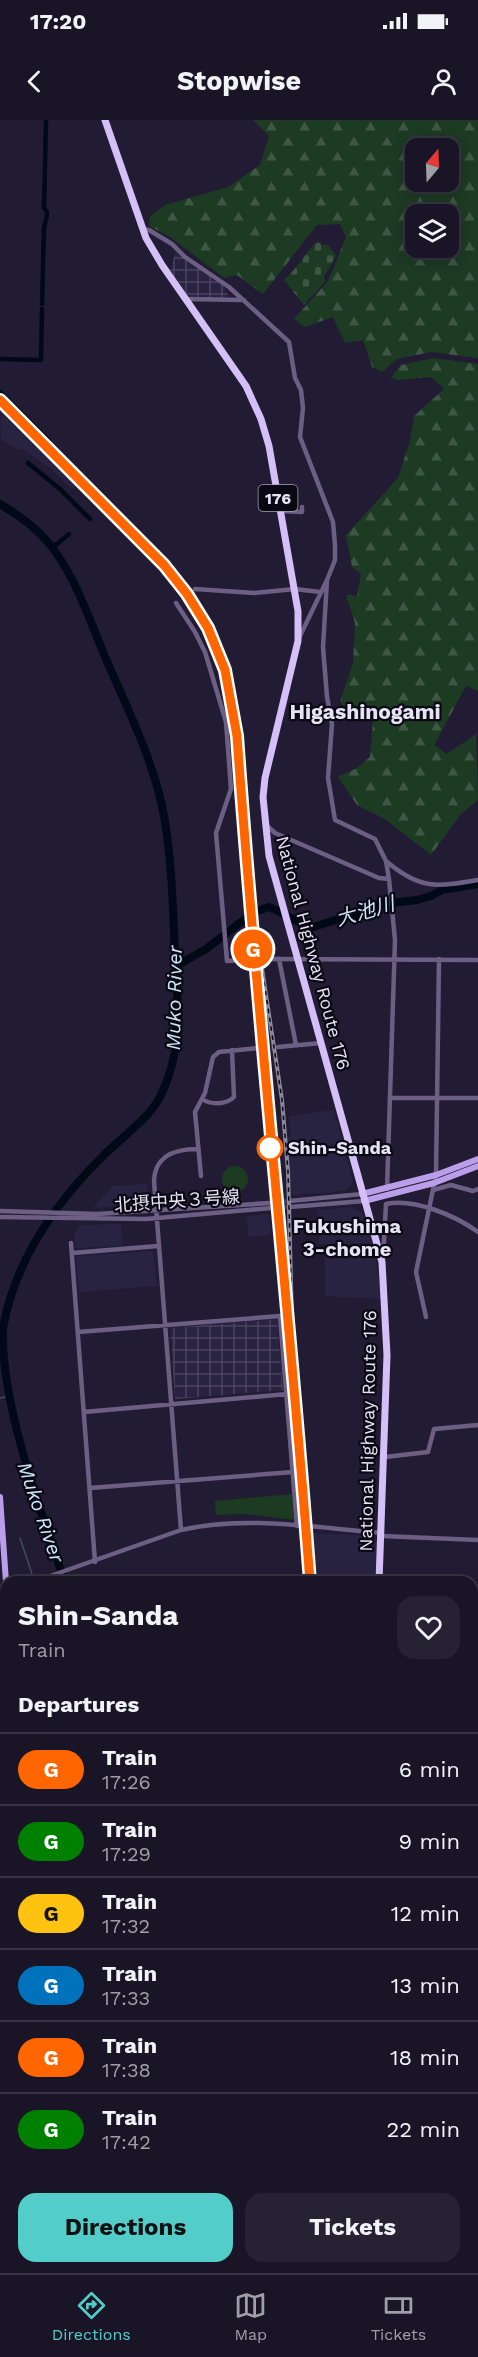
<!DOCTYPE html>
<meta charset="utf-8">
<style>
:root{--surface:#191527;--page:#262233;--text:#f1f3f6;--muted:#9f9fa7;--line:#373444;--accent:#53cdc9}
body{margin:0;font-family:"Work Sans","Noto Sans JP",sans-serif;background:var(--page);color:var(--text);height:100vh;display:flex;flex-direction:column;font-size:22px;white-space:nowrap}
*{box-sizing:border-box;margin:0}
p{font-size:20px;color:var(--muted)}
.icon{flex:none;width:33px;height:33px;fill:none;stroke:currentColor;stroke-width:2;stroke-linecap:round;stroke-linejoin:round}
.map{position:relative;flex:1;overflow:hidden}
.details{position:absolute;left:0px;top:1456px;width:478px;height:698px;display:flex;flex-direction:column;background:var(--surface);border-radius:18px 18px 0 0;box-shadow:0 3px 15px #0003,0 0 0 2px var(--line)}
.details>*{flex:none}
.badge{padding:0 12px;border-radius:20px;font-size:21px;line-height:39px}
.needle{width:39px;rotate:19deg}
.tools{position:absolute;left:405px;top:18px;display:grid;gap:12px}
.tools a{display:grid;place-items:center;width:54px;height:54px;border-radius:12px;background:var(--surface);box-shadow:0 3px 15px #0003,0 0 0 2px var(--line);font-size:30px}
.map>.badge{position:absolute;translate:-50% -50%;box-shadow:0 0 0 3px #fff}
h2{padding:0 18px;font-size:22px;line-height:54px}
.round{display:grid;place-items:center;flex:none;width:63px;height:63px;border-radius:18px;background:var(--page)}
.headline{display:flex;align-items:center;justify-content:space-between;height:102px;padding:0 18px}
h1{font-size:28px;font-weight:700;line-height:45px}
.cta{display:flex;gap:12px;margin-top:auto;padding:12px 18px}
.cta a{flex:1;height:69px;border-radius:18px;background:var(--accent);color:#111;font-size:24px;font-weight:700;line-height:69px;text-align:center}
.cta a+a{background:var(--page);color:var(--text)}
ul{padding:0;list-style:none}
li{display:flex;align-items:center;gap:18px;height:72px;padding:0 18px;border-top:2px solid var(--line)}
li div{flex:1}
li b{display:block;font-size:22px}
li em{font-style:normal}
li .badge{min-width:66px;font-weight:700;text-align:center}
.status{display:flex;justify-content:space-between;align-items:center;height:42px;padding:0 30px;background:var(--surface);direction:ltr}
.status svg{height:16px;fill:currentColor}
header{display:flex;justify-content:space-between;align-items:center;height:78px;padding:0 18px;background:var(--surface);font-size:27px;font-weight:700}
.tabs{display:flex;justify-content:space-around;align-items:center;height:84px;border-top:2px solid var(--line);background:var(--surface);font-size:16px;color:var(--muted)}
.tabs a{display:grid;justify-items:center;gap:3px}
.tabs .current{color:var(--accent)}
.map>svg:first-child{display:block}
</style>
<div class="status"><b>17:20</b><svg viewBox="0 0 49 12"><path d="M0 12V9h3v3zM5 12V6h3v6zM10 12V3h3v9zM15 12V0h3v12zM26 1h20v11H26zM47 4h2v5h-2z"/></svg></div>
<header><svg class="icon" aria-label="back" viewBox="0 0 24 24"><path d="M15 5l-7 7 7 7"/></svg>Stopwise<svg class="icon" aria-label="person" viewBox="0 0 24 24"><circle cx="12" cy="8" r="4"/><path d="M4 21q1-7 8-7t8 7"/></svg></header>
<div class="map">
<svg width="478" height="2153" viewBox="0 0 478 2153">
<defs>
<pattern id="industrial-grid" width="8" height="8" patternUnits="userSpaceOnUse" patternTransform="scale(1.5)"><rect width="8" height="8" fill="#292342"/><path d="M0 4h8M4 0v8" fill="none" stroke="#48435e"/></pattern>
<pattern id="forest-firs" width="22" height="20" patternUnits="userSpaceOnUse" patternTransform="scale(1.5)"><rect width="22" height="20" fill="#1d3a23"/><path d="M5 1l3.5 6h-7zM16 11l3.5 6h-7z" fill="#3e5644"/></pattern>
<pattern id="cemetery-stones" width="16" height="16" patternUnits="userSpaceOnUse" patternTransform="scale(1.5)"><rect width="16" height="16" fill="#1d3a23"/><path d="M2 7V4a2 2 0 0 1 4 0v3zM10 15v-3a2 2 0 0 1 4 0v3z" fill="#3e5644"/></pattern>
</defs>
<rect width="100%" height="100%" fill="#211c34"/>
<path fill="#292342" d="M0,283L79,363L72,369L50,348L21,328L17,330L1,319Z
M334,990L353,1061L346,1071L291,1075L287,1018L291,1017L289,996Z
M147,1064L148,1076L139,1085L93,1088L113,1066Z
M352,1087L362,1093L373,1124H319L318,1090Z
M269,1094L271,1115L248,1117L247,1096Z
M121,1104L123,1126L75,1128L74,1113L80,1105Z
M325,1128H374L382,1179L325,1176Z
M153,1131L157,1166L79,1172L76,1138L78,1136Z
M313,1413L373,1416L377,1421L376,1462H316Z"/>
<path fill="url(#industrial-grid)" d="M176,132L223,164L230,179L189,178L170,150Z
M277,1199L283,1270L175,1279L170,1208Z"/>
<path fill="#1d3a23" d="M222 1059a13 13 0 1 1 26 0a13 13 0 1 1-26 0Z
M292,1374L294,1400L247,1394L216,1395L215,1381Z"/>
<path fill="url(#forest-firs)" fill-rule="evenodd" d="M253,0H478V238L431,232L397,239L382,252L372,247L363,220L345,223L333,197L305,207L294,199L328,161L346,117L340,104L317,105L263,174L237,155L224,158L170,117L149,106L150,96L165,85L228,67L260,45L269,16ZM416,28H448V62H416ZM416,94H448V128H416Z
M434,238L478,244V571L466,566L434,625L447,634L476,614L478,680L460,695L431,735L385,699L357,685L338,657L357,648L370,637L373,601L351,596L340,582L353,543L355,503L346,475L357,476L361,454L352,447L346,415L398,358L410,321L414,296L444,269L431,257L397,260L391,257L401,245Z"/>
<path fill="url(#cemetery-stones)" d="M318,121L322,125H328L336,136L324,157L325,162L304,185L284,160C298,148 305,133 318,121Z"/>
<g fill="none" stroke-linecap="round" stroke-linejoin="round">
<path stroke="#454a59" stroke-width="1.5" d="M0,1205L3,1209
M0,1278L5,1277
M20,1418L34,1460
M0,1723L6,1722"/>
<path stroke="#000917" stroke-width="4.5" d="M46,0L44,88L47,92
M42,184L44,108L47,95
M0,239L41,240L42,189
M0,272L49,321
M28,343L61,370L90,399
M52,428L69,414"/>
<path stroke="#000917" stroke-width="8" d="M0,384C17,394 34,406 47,421C75,454 89,499 106,539C128,590 154,641 164,696C173,747 173,800 176,852C179,895 181,934 161,975C149,999 123,1016 104,1035C55,1083 15,1140 3,1208C0,1281 41,1393 65,1462
M257,791L269,787L274,789L310,808L348,796H360L382,784L417,780L431,776L442,770L478,764
M176,846L206,829L249,796
M472,1812L478,1807
M0,2089H6"/>
<path stroke="#3e3a51" stroke-width="4.5" stroke-dasharray="4.5 2" stroke-linecap="butt" d="M249,840L265,839
M258,928L278,927
M270,1083L290,1081
M271,1088L290,1087"/>
<path stroke="#6d5f84" stroke-width="4.5" d="M143,109L149,110L172,124L185,137L229,167L289,222L295,258L301,270L303,288L300,317L333,402L335,425V440L327,460L300,516
M185,179L244,180
M280,391L302,392V387
M327,460L323,527L327,577L332,604L328,658L335,700L375,719L386,741L389,759L395,820L387,1069
M195,469L254,473L295,469L320,472
M176,483L195,512L205,532L226,602L231,669L216,713L227,841L249,840
M265,704L275,713L379,758L389,759
M386,741C420,770 437,767 478,760
M265,839L478,840
M279,839L296,925
M278,927L321,923
M391,978H478
M202,979C211,985 226,985 234,977L232,930
M201,1056L195,992L205,973L213,937L219,932L258,928
M433,1070L451,1065L473,1071L478,1069
M290,1081L362,1074
M290,1087L364,1081
M0,1091L97,1094L270,1083
M0,1097L146,1099L271,1088
M71,1123L95,1442
M72,1133L158,1126
M383,1139L386,1084C415,1078 456,1096 478,1112
M426,1197L416,1152L436,1055L439,839
M78,1212L280,1196L297,1406
M84,1292L287,1274
M385,1337L428,1332L434,1309L478,1305
M90,1368L293,1352
M181,1410L154,1061C155,1035 175,1029 198,1029
M382,1416L478,1420
M33,1462L181,1410C246,1395 316,1408 382,1413
M472,1540L478,1539
M472,1804L478,1801
M472,1838L478,1837
M472,1907L478,1906
M472,2034L478,2032
M0,2035L6,2034
M0,2083L6,2084
M472,2089L478,2098"/>
<path stroke="#bb9eea" stroke-width="6" d="M362,1074L436,1055L478,1039
M364,1081L434,1063L478,1046
M0,1377L6,1462
M88,2153V2148"/>
<path stroke="#d4c0f7" stroke-width="7" d="M105,0L146,118L162,145L246,266L261,299L269,326L298,491V521L265,658L263,677L269,736L382,1142L387,1235L379,1462
M472,2063L478,2069"/>
<defs>
<path id="rail" d="M0,275L179,459L216,517L232,565L239,609L253,789L282,980L288,1051L292,1198L313,1462
M255,850L283,1146
M468,2148L471,2153"/>
</defs>
<use href="#rail" stroke="#8b879b" stroke-width="4"/>
<use href="#rail" stroke="#0a0813" stroke-width="1.5" stroke-dasharray="4.5" stroke-linecap="butt"/>
</g>
<g fill="none" stroke-linecap="round" stroke-linejoin="round">
<defs>
<path id="line" d="M0,280L164,445L187,474L208,508L225,550L237,616C257,898 289,1180 310,1462"/>
</defs>
<use href="#line" stroke="#fff" stroke-width="14"/>
<use href="#line" stroke="#f60" stroke-width="9"/>
</g>
<circle fill="#fff" stroke="#f60" stroke-width="3" cx="270" cy="1028" r="12"/>
<g text-anchor="middle" stroke-width="4.5" stroke-linejoin="round" paint-order="stroke">
<rect fill="#0a0813" stroke="#a3a1b0" stroke-width="1.5" x="258.5" y="365" width="39" height="26" rx="4.5"/>
<g font-size="16" font-weight="bold" fill="#e5e3f4">
<text x="278" y="384">176</text>
</g>
<g font-size="18" fill="#e5e3f4" stroke="#0a0813">
<text transform="translate(313 833) rotate(75)" y="6">National Highway Route 176</text>
<text transform="translate(177 1081) rotate(-4)" y="6">北摂中央３号線</text>
<text transform="translate(368 1311) rotate(-89)" y="6">National Highway Route 176</text>
</g>
<g font-size="18" font-weight="bold" fill="#e5e3f4" stroke="#0a0813" text-anchor="start">
<text x="288" y="1034">Shin-Sanda</text>
</g>
<g font-size="20" font-style="italic" fill="#cce7fc" stroke="#0a0813">
<text transform="translate(365 791) rotate(-16)" y="7">大池川</text>
<text transform="translate(174 878) rotate(-89)" y="7">Muko River</text>
<text transform="translate(41 1392) rotate(71)" y="7">Muko River</text>
</g>
<g font-size="20" font-weight="bold" fill="#e5e3f4" stroke="#0a0813">
<text x="347" y="1113">Fukushima<tspan x="347" dy="23">3-chome</tspan></text>
</g>
<g font-size="21" font-weight="bold" fill="#e5e3f4" stroke="#0a0813">
<text x="365" y="599">Higashinogami</text>
</g>
</g>
</svg>
<div class="tools">
<a><svg class="needle" viewBox="-14 -14 28 28"><path d="M0-13l5 13h-10z" fill="#e53935"/><path d="M0 13l5-13h-10z" fill="#9f9fa7"/></svg></a>
<a><svg class="icon" aria-label="layers" viewBox="0 0 24 24"><path d="M12 4l9 5-9 5-9-5zM3 14l9 5 9-5"/></svg></a>
</div>
<b class="badge" style="left:253px;top:829px;background:#f60;color:#fff">G</b>
<section class="details">
<div class="headline"><div><h1>Shin-Sanda</h1><p>Train</p></div><a class="round"><svg class="icon" aria-label="heart" viewBox="0 0 24 24"><path d="M12 20l-8-8c-3-5 5-10 8-4 3-6 11-1 8 4z"/></svg></a></div>
<h2>Departures</h2>
<ul>
<li><span class="badge" style="background:#f60;color:#fff">G</span><div><b>Train</b><p>17:26</p></div><em>6 min</em></li>
<li><span class="badge" style="background:#008000;color:#fff">G</span><div><b>Train</b><p>17:29</p></div><em>9 min</em></li>
<li><span class="badge" style="background:#fec210;color:#111">G</span><div><b>Train</b><p>17:32</p></div><em>12 min</em></li>
<li><span class="badge" style="background:#0072bc;color:#fff">G</span><div><b>Train</b><p>17:33</p></div><em>13 min</em></li>
<li><span class="badge" style="background:#f60;color:#fff">G</span><div><b>Train</b><p>17:38</p></div><em>18 min</em></li>
<li><span class="badge" style="background:#008000;color:#fff">G</span><div><b>Train</b><p>17:42</p></div><em>22 min</em></li>
</ul>
<div class="cta"><a>Directions</a><a>Tickets</a></div>
</section>
</div>
<nav class="tabs">
<a class="current"><svg class="icon" aria-label="directions" viewBox="0 0 24 24"><path d="M12 3l9 9-9 9-9-9zM9 14v-3h6M13 9l2 2-2 2"/></svg>Directions</a>
<a><svg class="icon" aria-label="map" viewBox="0 0 24 24"><path d="M3 6l6-2 6 2 6-2v14l-6 2-6-2-6 2zM9 4v14M15 6v14"/></svg>Map</a>
<a><svg class="icon" aria-label="tickets" viewBox="0 0 24 24"><path d="M3 7h18v10H3zM15 7v10"/></svg>Tickets</a>
</nav>
